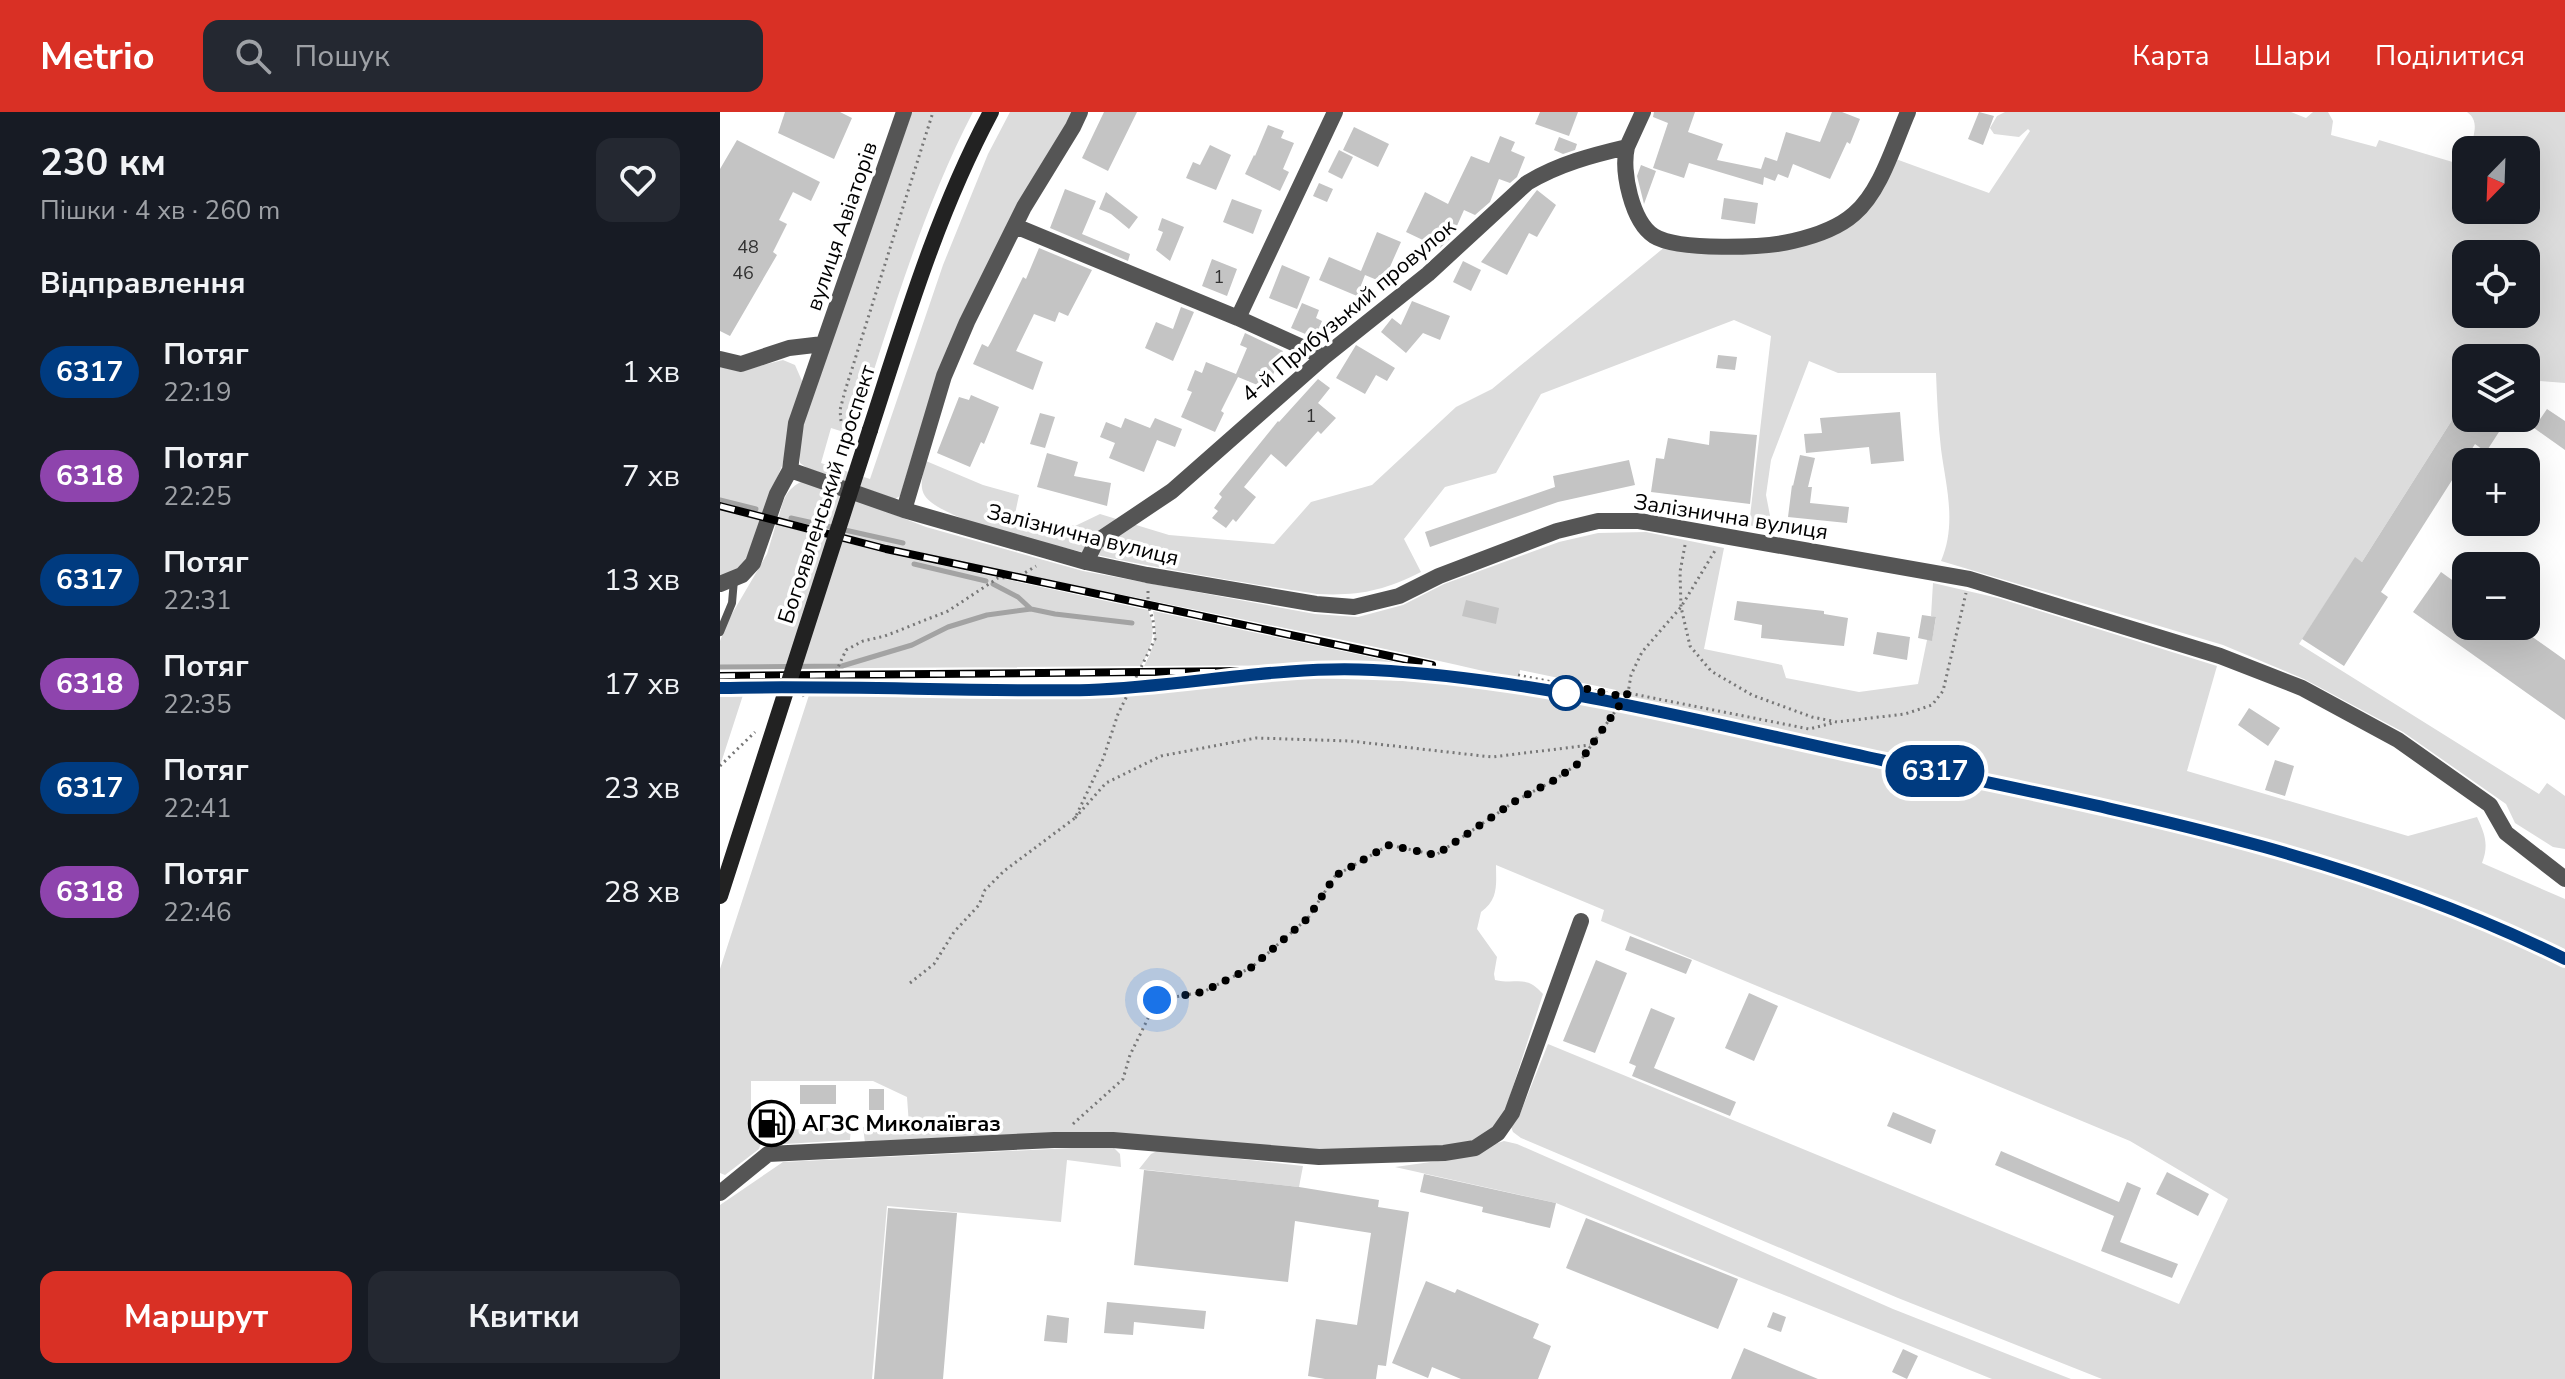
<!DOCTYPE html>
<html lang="uk">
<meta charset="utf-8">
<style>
:root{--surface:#171b24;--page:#242831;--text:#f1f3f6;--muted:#9ea1a6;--accent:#d93025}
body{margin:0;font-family:"Nunito Sans",sans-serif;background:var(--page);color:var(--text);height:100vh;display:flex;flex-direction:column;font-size:30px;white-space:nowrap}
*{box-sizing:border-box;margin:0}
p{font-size:26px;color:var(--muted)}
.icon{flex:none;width:44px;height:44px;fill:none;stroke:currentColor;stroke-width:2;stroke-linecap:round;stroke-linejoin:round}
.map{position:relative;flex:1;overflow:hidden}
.panel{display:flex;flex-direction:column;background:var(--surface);width:720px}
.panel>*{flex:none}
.badge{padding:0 16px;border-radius:26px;font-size:28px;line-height:52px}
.needle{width:52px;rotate:203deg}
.buttons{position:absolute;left:1732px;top:24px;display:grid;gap:16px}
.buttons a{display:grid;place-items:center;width:88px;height:88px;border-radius:16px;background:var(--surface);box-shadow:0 8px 32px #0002;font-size:40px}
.you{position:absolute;width:40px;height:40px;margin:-20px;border:6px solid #fff;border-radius:50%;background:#1a73e8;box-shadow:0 0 0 12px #1a73e833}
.map>.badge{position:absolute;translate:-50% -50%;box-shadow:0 0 0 4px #fff}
h2{padding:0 40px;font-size:30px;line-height:72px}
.round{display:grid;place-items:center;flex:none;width:84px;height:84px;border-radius:16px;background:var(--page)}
.headline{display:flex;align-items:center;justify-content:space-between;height:136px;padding:0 40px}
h1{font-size:38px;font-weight:700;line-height:60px}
.cta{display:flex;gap:16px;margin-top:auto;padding:16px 40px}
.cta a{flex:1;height:92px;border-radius:16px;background:var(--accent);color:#fff;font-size:32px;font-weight:700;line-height:92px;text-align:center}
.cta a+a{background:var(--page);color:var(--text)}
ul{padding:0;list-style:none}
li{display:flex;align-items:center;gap:24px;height:104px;padding:0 40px}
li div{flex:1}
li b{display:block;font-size:30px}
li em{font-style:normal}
li .badge{min-width:88px;font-weight:700;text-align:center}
header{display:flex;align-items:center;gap:48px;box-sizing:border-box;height:112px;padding:0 40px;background:var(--accent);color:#fff}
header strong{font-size:38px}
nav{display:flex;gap:44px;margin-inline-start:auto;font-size:28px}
.search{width:560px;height:72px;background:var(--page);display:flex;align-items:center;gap:20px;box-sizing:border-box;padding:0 28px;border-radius:16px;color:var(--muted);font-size:30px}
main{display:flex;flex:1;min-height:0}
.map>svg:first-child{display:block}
</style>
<header>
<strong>Metrio</strong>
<div class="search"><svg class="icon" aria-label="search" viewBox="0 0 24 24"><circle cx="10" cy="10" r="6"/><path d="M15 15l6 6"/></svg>Пошук</div>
<nav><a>Карта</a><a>Шари</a><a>Поділитися</a></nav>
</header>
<main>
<section class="panel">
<div class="headline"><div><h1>230 км</h1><p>Пішки · 4 хв · 260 m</p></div><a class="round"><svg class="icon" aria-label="heart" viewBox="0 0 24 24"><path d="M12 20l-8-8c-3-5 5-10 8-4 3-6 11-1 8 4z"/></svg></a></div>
<h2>Відправлення</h2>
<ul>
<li><span class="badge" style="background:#003b80;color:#fff">6317</span><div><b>Потяг</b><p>22:19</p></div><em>1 хв</em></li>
<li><span class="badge" style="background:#8e44ad;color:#fff">6318</span><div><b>Потяг</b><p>22:25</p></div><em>7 хв</em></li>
<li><span class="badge" style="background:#003b80;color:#fff">6317</span><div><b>Потяг</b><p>22:31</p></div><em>13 хв</em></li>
<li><span class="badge" style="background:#8e44ad;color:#fff">6318</span><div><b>Потяг</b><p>22:35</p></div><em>17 хв</em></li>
<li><span class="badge" style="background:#003b80;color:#fff">6317</span><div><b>Потяг</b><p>22:41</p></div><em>23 хв</em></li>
<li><span class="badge" style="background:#8e44ad;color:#fff">6318</span><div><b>Потяг</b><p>22:46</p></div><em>28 хв</em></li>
</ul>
<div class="cta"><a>Маршрут</a><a>Квитки</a></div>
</section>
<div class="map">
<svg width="1845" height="1267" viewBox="0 0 1845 1267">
<rect width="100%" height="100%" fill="#fff"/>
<path fill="#dcdcdc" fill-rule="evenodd" d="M192,0H253C200,102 169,214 133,323L111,316L101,351L150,367L223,153L268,42L290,0H356L217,263L180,384L175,387L87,356L80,351L79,333L82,313Z
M1285,0H1571L1586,6L1593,0H1608L1613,9L1611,23L1656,35L1659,28L1746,54V98H1806V38H1751C1752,24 1761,10 1747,0H1845V271L1806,268V246H1746V286L1642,450L1635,446L1579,532L1819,682L1827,671L1845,684V737L1833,735L1795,711L1786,692L1683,620L1584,567L1503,533L1221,449C1237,411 1226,375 1221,337C1218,312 1217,286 1216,261H1118L1089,249L1051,348L1046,383L1053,419L1029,413L1051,224L1014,208L821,282L776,361L725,375L684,427L701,460C663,479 639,484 597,482C534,472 235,427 205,384C198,374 204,360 206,349L263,373L299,383L295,402L355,414L380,402L449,423L554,432L591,390L652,373L736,295L772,277L946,134L970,138L1122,115L1173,46L1269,81L1310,19L1308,17L1299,25L1274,22L1270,16L1277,4ZM1746,142H1806V202H1746Z
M63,248L75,253L82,269L81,277L62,354L42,402L0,391V255L20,259Z
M85,368L206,415L363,459L595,502L638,505L683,493L724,472L839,430L878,421L926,420L1004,436L984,537L1062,553L1066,566L1139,580L1198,572L1207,528H1212L1216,506L1211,504L1213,471L1278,486L1497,554L1467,659L1688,724L1757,705C1765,722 1769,733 1762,751L1845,787V846L1740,798L1600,747L1402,697L895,587L896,578L800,558L798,567C552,509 302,468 58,407C64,387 65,377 85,368Z
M0,397L40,408L32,437L23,455L0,468Z
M56,412L165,441L428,498C437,519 432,535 421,554L0,557V529L9,507L47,442Z
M433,499L684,552L690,555L608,553L424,554C435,535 437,520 433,499Z
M564,565L713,570L835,584L1402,700L1599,751L1739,800L1845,849V1267H1382L1178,1186L801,1026L793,1020L791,1015L800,1002L828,932L1459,1192L1508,1087L1410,1029L881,809L884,798L776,753C776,772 779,787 761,800L757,817L777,845L774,862L775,868C797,873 806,862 823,882L785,999L771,1018L751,1029L724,1035L600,1038L145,1031L143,1015L189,1013L187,985L153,969H31V1018H45L39,1037L5,1063L0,1061V857L90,580L385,582Z
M24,580L0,654V581Z
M131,1015L130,1028L65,1032L62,1030L61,1018Z
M784,1029L797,1032L1173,1197L1351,1267H1272L836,1091L675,1055L725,1048Z
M392,1034L400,1042L401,1055L347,1048L341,1110L167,1094L152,1267H0V1093L63,1050Z
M439,1038L583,1054L579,1075L419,1057L431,1042Z"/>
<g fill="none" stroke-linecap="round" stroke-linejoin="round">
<path stroke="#a3a3a3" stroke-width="5" d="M0,388L36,397
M71,406L183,431
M194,452L266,469
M273,472L298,485L311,497L335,502L412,511
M0,555L122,554L192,533L228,515L267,503L311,497"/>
</g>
<path fill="#c4c4c4" d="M65,0H120L132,6L114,47L58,21Z
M384,0H417L388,59L362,46Z
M820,0H858L849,24L815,12Z
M934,0H975L968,20L1003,32L997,48L1041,57L1045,45L1057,49L1066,20L1100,30L1112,0H1122L1140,7L1130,32L1127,30L1110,67L1073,52L1068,66L1058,62L1055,69L1044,65L1043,73L969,51L964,66L933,56L948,11L933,5Z
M1259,0L1274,4L1263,33L1248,27Z
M548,13L564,19L561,26L574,31L563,57L569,60L560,79L525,62L534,43L535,44Z
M634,15L669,32L658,55L623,38Z
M780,24L795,30L791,39L805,45L797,65L790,71L779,67L770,90L755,103L744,98L732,125L720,136L715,134L724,112L707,130L686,120L705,80L728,92L751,44L769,51Z
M839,25L857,32L855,38L843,42L834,38Z
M17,28L100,70L91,89L73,80L59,108L67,112L53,140L57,143L10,224L0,219V57Z
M490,33L511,43L496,78L466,66L473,50L480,53Z
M619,38L633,45L622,67L608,60Z
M921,53L936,59L924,92L917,64Z
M599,71L613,77L607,90L593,84Z
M345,77L376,89L362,122L410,142L408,149L330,116Z
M817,78L836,93L817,125L809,121L787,163L761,150Z
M386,80L418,105L409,117L391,102L379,97Z
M1004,86L1038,91L1035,112L1001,107Z
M512,87L542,98L533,122L503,110Z
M442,106L464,115L450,149L436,138L443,120L438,118Z
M657,120L681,130L665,166L659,163L657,168L645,163L637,184L599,168L609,145L641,159Z
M319,136L372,158L348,204L339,200L335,210L314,202L296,239L323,250L313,278L253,252L262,232L268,235L271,230L303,165L306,167Z
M492,147L517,157L507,184L482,174Z
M743,149L761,158L751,179L733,170Z
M562,153L590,165L577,197L549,186Z
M692,189L730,204L720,228L703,221L686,241L661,220L672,206L681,213Z
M582,191L599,198L596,206L602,209L595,226L571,216Z
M461,195L474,200L453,249L425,236L436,210L453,217Z
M525,221L563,239L547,277L518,265L501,299L504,301L495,320L461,305L472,280L467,278L475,258L482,261L486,250L516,262L527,236L520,233Z
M636,233L675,256L667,269L656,263L645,282L616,266Z
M998,243L1017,245L1015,258L996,256Z
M598,267L610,276L598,291L616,306L601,322L598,319L566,355L551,342L524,375L536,385L516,410L513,407L506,416L492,406L498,399L494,396L502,385L499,382L558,309L559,310Z
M251,283L279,295L264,332L261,330L250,355L217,341L239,285L249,288Z
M1746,286V306H1788L1766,340L1755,332L1661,480L1668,485L1624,554L1582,527L1635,445L1642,450Z
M1827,297L1845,309V338L1814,316Z
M1180,300L1184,349L1151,352L1149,335L1086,341L1084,322L1102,321L1100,306Z
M320,301L335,305L325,336L310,332Z
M405,306L430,316L435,306L462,317L455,335L437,328L424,360L389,346L395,331L380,325L386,310L401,316Z
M990,319L1037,323L1030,392L931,380L936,346L944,347L948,326L989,333Z
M327,341L358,350L354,364L391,371L387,394L317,375Z
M1080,343L1095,346L1088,375H1092L1090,391L1129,395L1127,411L1068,405L1072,373L1073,374Z
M909,348L915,373L838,390L710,435L705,420L835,375L833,364Z
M1721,460L1746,478V514H1797L1845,548V608L1693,500Z
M746,488L779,496L776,512L742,504Z
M1017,489L1104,499V502L1128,506L1124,534L1041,526L1042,513L1014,508Z
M1202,503L1216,505L1212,529L1198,526Z
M1157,520L1190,525L1187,548L1153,542Z
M1529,596L1560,616L1548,634L1518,613Z
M1555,648L1574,654L1565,684L1545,678Z
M910,824L972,848L966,862L905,838Z
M876,848L907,861L875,941L843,929Z
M1029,881L1058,894L1034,949L1005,936Z
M931,896L955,906L934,956L1016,990L1010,1004L912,964L916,954L909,951Z
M80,973H116V992H80Z
M149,977H164V998H149Z
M1173,1000L1216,1018L1211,1032L1167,1014Z
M1281,1039L1399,1090L1407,1070L1421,1076L1400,1130L1458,1152L1452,1166L1381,1139L1394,1104L1275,1053Z
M424,1058L579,1075L659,1088L658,1095L689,1100L666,1254L658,1253L656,1267H605L588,1264L596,1207L637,1213L651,1121L575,1109L568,1170L414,1153Z
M1447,1060L1489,1082L1478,1104L1436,1082Z
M704,1062L836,1091L830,1116L762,1100L763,1095L700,1080Z
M168,1096L237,1101L223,1267H154Z
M866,1106L1018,1167L998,1217L846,1156Z
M706,1169L735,1181L737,1177L819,1212L813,1226L831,1234L818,1267H741L712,1255L708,1266L672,1251Z
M387,1190L486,1199L484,1217L414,1210L413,1223L384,1221Z
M1053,1200L1066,1205L1061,1220L1047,1215Z
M327,1203L349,1206L347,1231L324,1229Z
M1024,1236L1098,1267H1011Z
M1183,1237L1198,1244L1187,1267L1172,1260Z"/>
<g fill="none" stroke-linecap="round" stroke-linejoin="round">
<path stroke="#777" stroke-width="3" stroke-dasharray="2 4" stroke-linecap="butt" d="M121,309L120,298L125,279L213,0
M965,433L960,460L961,495L970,534L991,559L1032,583L1092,605L1117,610L1185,602L1212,593L1223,579L1246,481
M798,563L896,583L908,581L1089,617L1113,611
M82,584L115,562L126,538L143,529L165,524L228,499L278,466L298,465L316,454
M0,654L35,620
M355,706L386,671L441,644L536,626L630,629L772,645L870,633
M190,871L214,852L234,820L259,793L265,778L284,759L355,706L383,647L398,602L435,527L433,508L428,493V479
M353,1012L403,967L410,943L437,888L483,880L532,855L588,806L615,764L669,733L716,743L797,688L833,669L859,651L908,581L911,563L922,540L961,495L996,437"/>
<path stroke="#555" stroke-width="8" d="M0,520L12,491L14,468"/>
<path stroke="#555" stroke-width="16" d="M907,35C901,59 912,110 934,124C958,139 1045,136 1073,129C1095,124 1117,117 1134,102C1161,79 1174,32 1188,0
M295,114L518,206L604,245
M518,206L615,0
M0,247L21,252L69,236L103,232
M70,358L184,398L366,450L427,463L596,492L634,495L679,484L719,464L837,419L878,409H919L1249,467L1500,544L1582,576L1678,628L1770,693L1786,721L1845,767
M184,398L224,264L247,210L304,95L353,15L360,0
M366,450L376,430L452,379L604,245L708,162L807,71C838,52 873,43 907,35L923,0
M0,472L22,463L33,451L57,382L70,358L76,311L184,0
M0,1081L48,1042L334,1028H393L599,1045L724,1041L755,1036L778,1021L792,1001L861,809"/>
<path stroke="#222" stroke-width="16" d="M150,318C185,210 217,101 271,0"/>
<defs>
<path id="rail" d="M0,394L166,437L712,553
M0,564L646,558L764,568L900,592L1446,709L1599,749L1668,773L1740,799L1845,847
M90,574C218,572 346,585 473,569
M0,576L34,575"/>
</defs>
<use href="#rail" stroke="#000" stroke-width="8"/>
<use href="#rail" stroke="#fff" stroke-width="5" stroke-dasharray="15" stroke-linecap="butt"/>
<path stroke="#222" stroke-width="16" d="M0,784L150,318"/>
</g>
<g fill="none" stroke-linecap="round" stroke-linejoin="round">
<defs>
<path id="line" d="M0,576C123,573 247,580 369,578C464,575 558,553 653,558C820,567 983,610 1147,645C1386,696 1624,737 1845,847"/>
</defs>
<use href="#line" stroke="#fff" stroke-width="18"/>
<use href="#line" stroke="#003b80" stroke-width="12"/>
<path stroke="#000" stroke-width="8" stroke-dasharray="0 14.4" d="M437,888L483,880L532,855L588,806L615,764L669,733L716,743L797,688L833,669L859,651L908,581L896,583L847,573L846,581"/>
</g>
<defs>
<symbol id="fuel-ring" viewBox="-11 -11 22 22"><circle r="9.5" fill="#fff" stroke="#000" stroke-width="1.5"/><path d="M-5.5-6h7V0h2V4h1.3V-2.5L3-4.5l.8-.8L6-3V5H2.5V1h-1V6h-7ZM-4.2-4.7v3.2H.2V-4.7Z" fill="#000"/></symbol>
</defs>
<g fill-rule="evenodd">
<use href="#fuel-ring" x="26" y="986" width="51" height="51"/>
</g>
<circle fill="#fff" stroke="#003b80" stroke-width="4" cx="846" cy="581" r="16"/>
<g text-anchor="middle" stroke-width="7" stroke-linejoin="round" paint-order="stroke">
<g font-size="18" fill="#313131">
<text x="28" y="141">48</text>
<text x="23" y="167">46</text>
<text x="499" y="171">1</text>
<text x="591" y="310">1</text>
</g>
<g font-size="22" fill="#000" stroke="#fff">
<text transform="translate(121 114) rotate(-71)" y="8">вулиця Авіаторів</text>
<text transform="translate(628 198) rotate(-40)" y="8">4-й Прибузький провулок</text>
<text transform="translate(106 382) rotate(-72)" y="8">Богоявленський проспект</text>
<text transform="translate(1011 404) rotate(9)" y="8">Залізнична вулиця</text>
<text transform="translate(363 422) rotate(14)" y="8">Залізнична вулиця</text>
</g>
<g font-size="22" font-weight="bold" fill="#000" stroke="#fff" text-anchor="start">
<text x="82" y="1019">АГЗС Миколаївгаз</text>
</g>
</g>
</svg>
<div class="buttons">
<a><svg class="needle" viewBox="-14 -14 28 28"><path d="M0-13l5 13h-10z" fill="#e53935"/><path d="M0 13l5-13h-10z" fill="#9ea1a6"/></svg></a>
<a><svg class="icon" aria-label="locate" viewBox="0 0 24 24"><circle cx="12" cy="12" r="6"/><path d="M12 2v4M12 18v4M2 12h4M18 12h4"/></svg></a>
<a><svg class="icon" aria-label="layers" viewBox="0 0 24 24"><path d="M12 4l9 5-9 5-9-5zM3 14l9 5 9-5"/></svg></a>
<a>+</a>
<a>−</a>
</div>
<div class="you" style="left:437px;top:888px"></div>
<b class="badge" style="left:1215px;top:659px;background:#003b80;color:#fff">6317</b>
</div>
</main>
